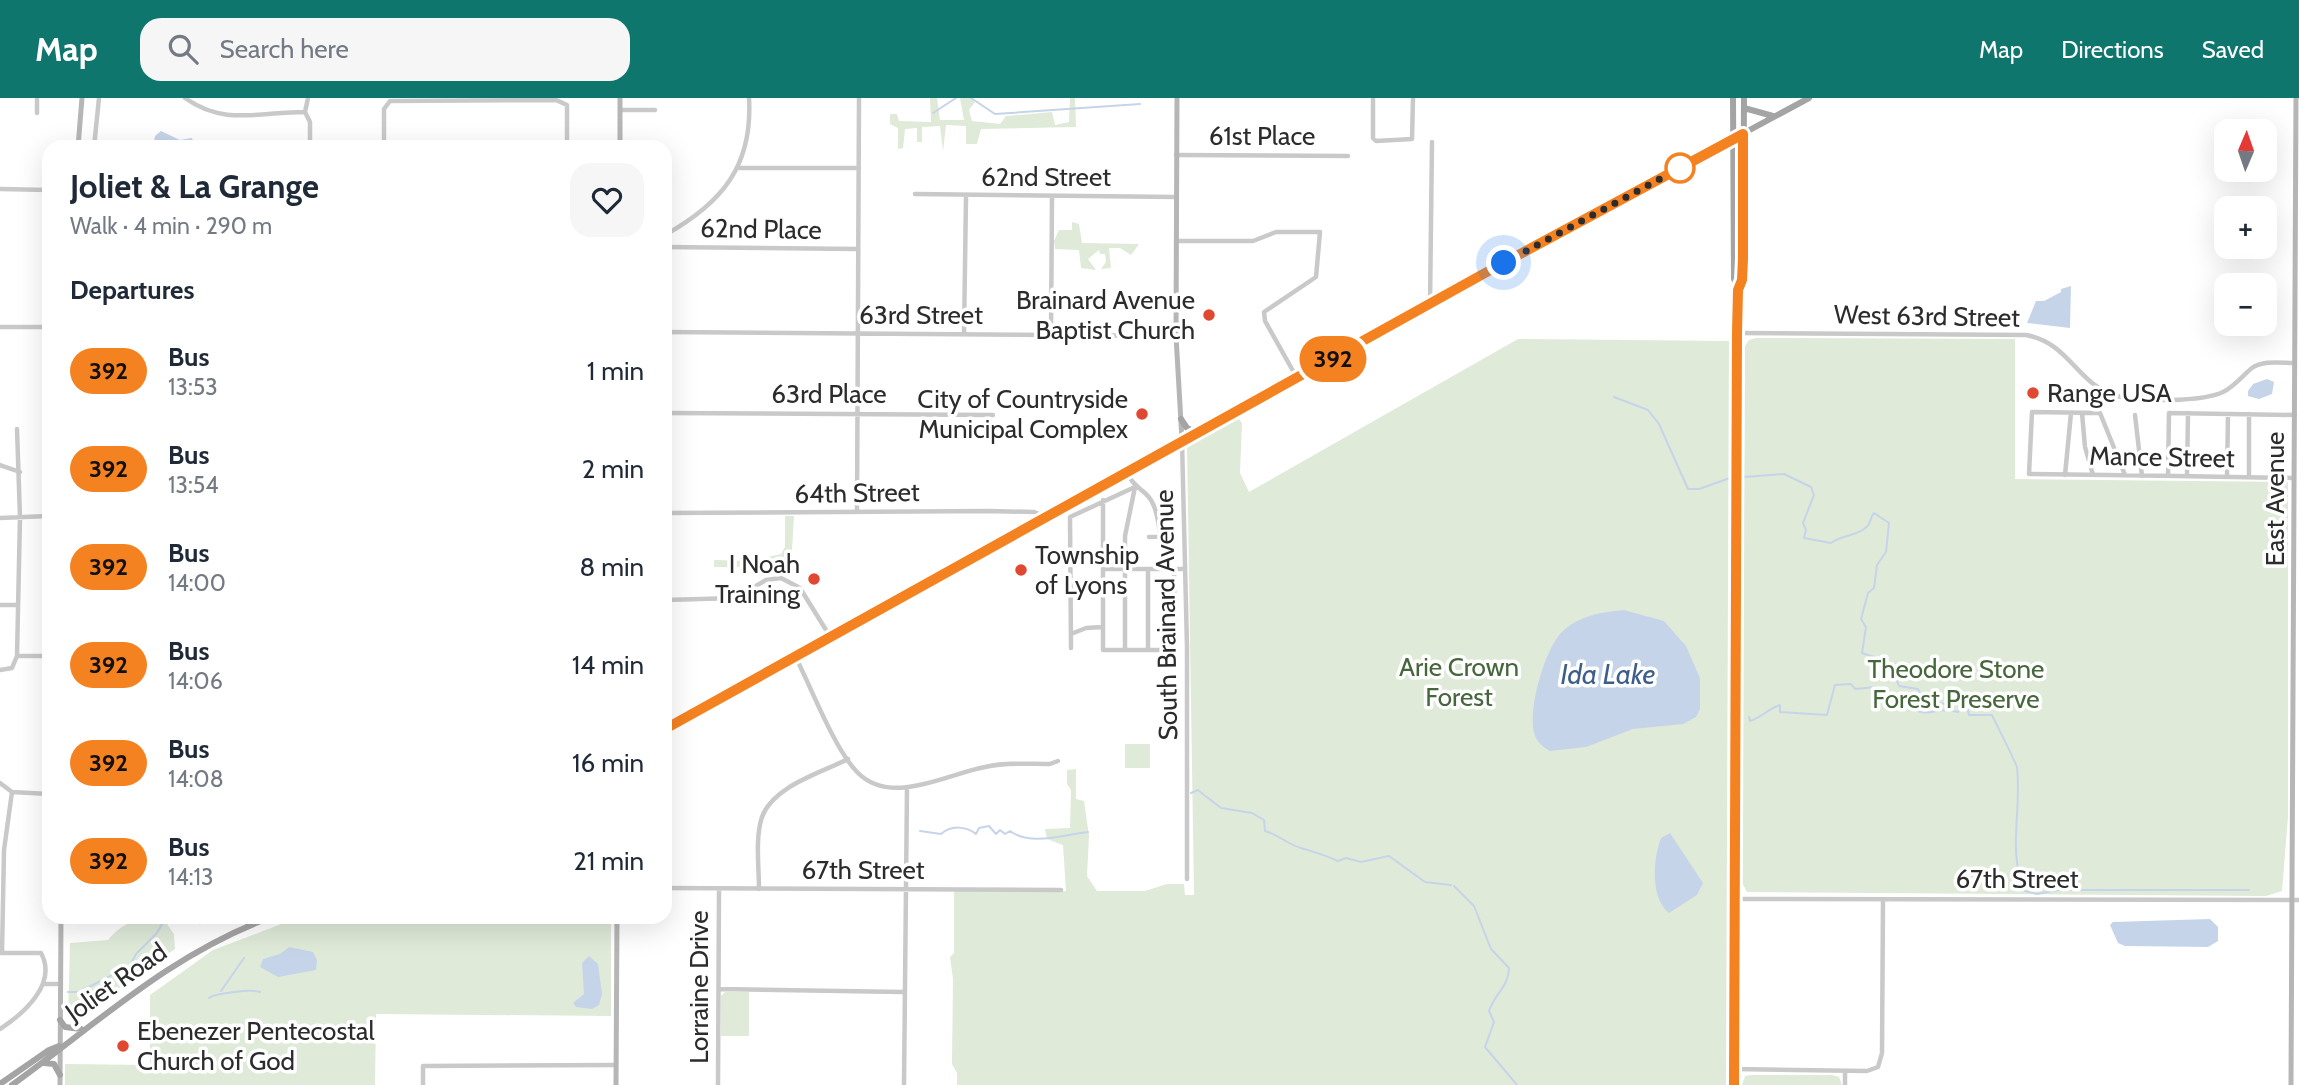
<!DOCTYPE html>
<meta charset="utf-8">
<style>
:root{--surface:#fff;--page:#f6f6f7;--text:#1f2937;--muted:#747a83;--accent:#0f766e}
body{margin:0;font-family:Cabin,sans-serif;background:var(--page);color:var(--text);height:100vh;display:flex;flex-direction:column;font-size:26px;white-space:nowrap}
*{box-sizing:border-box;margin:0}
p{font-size:23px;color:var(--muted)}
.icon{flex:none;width:38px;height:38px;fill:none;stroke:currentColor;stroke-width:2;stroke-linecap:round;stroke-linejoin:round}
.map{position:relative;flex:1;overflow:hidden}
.side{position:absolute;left:42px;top:42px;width:630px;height:784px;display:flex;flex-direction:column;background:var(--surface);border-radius:21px;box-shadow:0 7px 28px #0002}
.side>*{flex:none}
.badge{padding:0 14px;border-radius:23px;font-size:24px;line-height:46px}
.needle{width:46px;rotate:2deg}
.fabs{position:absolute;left:2214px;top:21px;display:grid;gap:14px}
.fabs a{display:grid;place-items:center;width:63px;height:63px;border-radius:14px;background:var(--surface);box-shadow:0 7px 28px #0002;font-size:35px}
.you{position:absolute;width:35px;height:35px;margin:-18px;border:5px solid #fff;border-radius:50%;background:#1a73e8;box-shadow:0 0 0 10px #1a73e833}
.map>.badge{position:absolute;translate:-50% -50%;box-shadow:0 0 0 4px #fff}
h2{padding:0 28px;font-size:26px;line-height:63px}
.round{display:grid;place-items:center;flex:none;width:74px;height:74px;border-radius:21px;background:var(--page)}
.overview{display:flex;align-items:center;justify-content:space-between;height:119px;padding:0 28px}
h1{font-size:33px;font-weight:800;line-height:52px}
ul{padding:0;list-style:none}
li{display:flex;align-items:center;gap:21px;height:98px;padding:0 28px}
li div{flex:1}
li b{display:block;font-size:26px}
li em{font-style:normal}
li .badge{min-width:77px;font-weight:700;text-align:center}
header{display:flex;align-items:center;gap:42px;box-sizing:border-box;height:98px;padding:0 35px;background:var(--accent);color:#fff}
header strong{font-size:33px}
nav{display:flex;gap:38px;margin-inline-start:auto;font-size:24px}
.search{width:490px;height:63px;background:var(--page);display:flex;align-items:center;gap:18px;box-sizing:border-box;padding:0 24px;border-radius:21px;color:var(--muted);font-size:26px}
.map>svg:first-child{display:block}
</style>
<header>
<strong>Map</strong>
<div class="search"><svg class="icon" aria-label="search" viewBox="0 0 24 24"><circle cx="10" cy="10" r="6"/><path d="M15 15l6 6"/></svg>Search here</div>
<nav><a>Map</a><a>Directions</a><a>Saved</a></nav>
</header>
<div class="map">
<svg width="2299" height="987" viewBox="0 0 2299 987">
<rect width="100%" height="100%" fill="#fff"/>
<path fill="#dfead9" d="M930,0H937L940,22H964L960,0H972L975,4L969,12L972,23L1000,26L1006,18L1052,14L1055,27L1069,24L1070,0H1075L1076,29L981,31L977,46H966V28L946,27L943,53L940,28L922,29V44H917V30L905,31L903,50L898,51V30L890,26V16H897L899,23L931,24Z
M1072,124L1079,126L1082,145L1139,146L1131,157L1120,150H1109L1111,170L1101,171L1106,164L1105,156H1100L1099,152L1088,161L1096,172L1081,170L1079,152L1055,151L1054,143L1059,132H1072Z
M1756,240L2015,241V381L2288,384V719L2282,793L2266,798L1747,794L1741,783L1745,248L1749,242Z
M1518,241L1731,243L1727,987H957V975L952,966L953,881L950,859L954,855V793H1066L1063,747L1047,741L1045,731L1070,730L1071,692L1067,686V672L1076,671V701L1084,703L1089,738L1087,778L1097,793H1145L1167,786H1184L1185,797H1194L1187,348L1239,321L1242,325L1240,375L1249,394Z
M785,418H794L791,469H714V462L750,463L781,456L785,449Z
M1125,646H1150V670H1125Z
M162,819L174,836L175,851L72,924L68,919L70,845L108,842C123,824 139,819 162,819Z
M300,819H370L372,822L611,819V918L376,916L375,987H65V966L150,967V897L213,852Z
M725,894H749V938H721V898Z
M1752,977H1832L1839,979L1842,987H1742L1745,978Z"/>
<path fill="#c6d4ea" d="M161,33L180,42L192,40L194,46L187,49H153L155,38Z
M2071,188L2070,230L2027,225L2036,203H2044L2061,194V191Z
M2267,281L2274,284L2272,296L2259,301L2248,298V293L2253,286Z
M1624,512L1664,523L1686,548L1700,580V611L1696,619L1683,626L1633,631L1586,649L1550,653C1543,649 1538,645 1535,638C1526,615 1545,550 1562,534C1578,518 1602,514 1624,512Z
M1670,735L1703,785L1697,797L1669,815C1650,800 1653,761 1661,740Z
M2210,821L2218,829V843L2208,849L2125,848L2118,845L2110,827L2113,824Z
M289,849L313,854L317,862L316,872L278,879L260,869L263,861L280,856Z
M589,858L598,866L602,896L599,907L592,911L576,909L573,905L584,896L582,865Z"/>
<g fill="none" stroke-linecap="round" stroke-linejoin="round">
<path stroke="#c6d4ea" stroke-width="2" d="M971,0L995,16L1140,6
M933,15L956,0
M1614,299L1648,312L1659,326L1688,391H1699L1730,380
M1744,379L1784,376L1811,389L1814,397L1803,425L1806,432L1804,440L1831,445C1840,437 1861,438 1869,426C1871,422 1871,418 1874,415L1889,425L1886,454L1877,467L1874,490L1868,495L1861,521L1866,529L1862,555L1897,567L1895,578L1899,588L1918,591L1923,603L1953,607L1952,613L1958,614L1961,610L1968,612L1969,617H1992C1996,626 2017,666 2017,670C2022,711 2007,755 2025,793L2037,796L2058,792H2249
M1749,619L1750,623C1762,619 1768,611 1780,607V614L1827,617L1835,587L1851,586L1855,591L1876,589C1888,607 1895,609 1917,609L1920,614C1931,616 1939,611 1950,612
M1199,693L1221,710L1252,715L1264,722L1265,733C1279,737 1287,746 1301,750C1314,754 1325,757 1338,763L1346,760L1361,764L1389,758L1425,784L1451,787
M1191,695L1198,692
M920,733L941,736C951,727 966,728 976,736L979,730L989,728L996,736L1000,732L1005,736L1010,733C1030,748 1063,737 1088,734
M1454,788L1474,808L1491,851L1509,870C1509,888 1494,897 1489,913L1494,924L1485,949L1517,987
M221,893L244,860
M68,894H79L130,868L136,856L157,835L166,819
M209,900C216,895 252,891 260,894"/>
<path stroke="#c9c9c9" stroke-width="4.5" d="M37,0V15
M185,0C224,28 259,14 305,14
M1373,0V40L1376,43L1412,41L1413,0
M620,12H655
M305,14L310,24V49
M305,14L308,0
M94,49L99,0
M384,49V11L390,3L556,2L567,7V49
M1176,57L1348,58
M739,70H859
M0,91L49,92
M915,96L1176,99
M665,137C722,105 753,68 749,0
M1176,143H1253L1276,134H1320L1316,179L1264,214L1265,223L1297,280
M665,149L857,151
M1430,206L1432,44
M0,229H49
M665,234L1176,238
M1737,235L2026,237C2070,245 2077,287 2117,298C2140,304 2202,304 2223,294C2235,288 2242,278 2252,270C2263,262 2281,265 2294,265
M964,236L966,98
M1051,237L1052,98
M665,315L993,317
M2082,315L2085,349L2093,377
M2135,317L2142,378
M1182,343L1187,549V781
M0,367L20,374
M1127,376C1133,386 1138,389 1146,396C1157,406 1158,425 1161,439
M2065,377L2071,315
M2125,377L2100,315L2032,314L2029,376C2117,377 2206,378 2294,380
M2168,378L2169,315L2295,317
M2187,378L2188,315
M2227,379L2228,316
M2249,379V316
M1103,402V552H1171L1175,542L1174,471
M857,413L859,0
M665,415L989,413L1034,414L1047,419
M0,420L49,418
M1149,439L1172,438
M1103,471H1185
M1148,471V552
M665,502L736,500L766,482L781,480L800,490L831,540
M0,507H16
M1071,536L1086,530L1103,529
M1071,550L1070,419L1135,389
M1125,552V438L1135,389
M17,558H49
M796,560C812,591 834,650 857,674C891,709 946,676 985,669C1006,664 1029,666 1050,666L1058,663
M0,572L12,570L17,558L20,419L17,331
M0,685L12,694
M12,694L49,696
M665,790L1061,792
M759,791C759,769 755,740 762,719C773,688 821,675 848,661
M1735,801L2299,802
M245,819L248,828
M200,824L213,819
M2,855L4,752L12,694
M44,886H60
M720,891L903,894
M0,931C23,916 58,886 41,855H1
M1735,971L1867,973L1878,969L1882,955L1883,802
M423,987V968L616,967
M718,987L719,791
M904,987L907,690
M1845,987V973"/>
<path stroke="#b6b6b6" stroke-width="5" d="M1177,0L1176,238L1182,342
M78,49L82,0
M620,49V0
M60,987L61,819
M616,987L617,819
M2291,987L2296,0"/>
<path stroke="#a4a4a4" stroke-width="6" d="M1733,0L1734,181L1738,188L1734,987
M1744,10L1773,18
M1738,188L1742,182L1743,161L1744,0
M1181,321L1187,330L1197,335
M665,631L1485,175L1809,0
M60,922L65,929L81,931
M44,965L54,966L60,977
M0,986L49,952L59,948
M12,987C99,924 169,857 271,819"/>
</g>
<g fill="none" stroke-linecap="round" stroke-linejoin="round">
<defs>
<path id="line" d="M665,631L1485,175L1743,36V161L1742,182L1738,192L1737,235L1734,987"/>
</defs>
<use href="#line" stroke="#fff" stroke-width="16"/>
<use href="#line" stroke="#f58220" stroke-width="10"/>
<path stroke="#2c2c2c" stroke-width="7" stroke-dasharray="0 12.6" d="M1504,165L1680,70"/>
</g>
<circle fill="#fff" stroke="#f58220" stroke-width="3.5" cx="1680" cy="70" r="14"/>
<g fill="#e14831" stroke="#fff" stroke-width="2.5">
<circle cx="1209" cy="217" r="7"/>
<circle cx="2033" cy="295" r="7"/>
<circle cx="1142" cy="316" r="7"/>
<circle cx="1021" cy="472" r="7"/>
<circle cx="814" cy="481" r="7"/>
<circle cx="123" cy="948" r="7"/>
</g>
<g text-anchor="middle" stroke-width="7" stroke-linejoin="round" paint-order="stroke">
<g font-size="26" fill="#2c2c2c" stroke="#fff">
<text x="1262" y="47">61st Place</text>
<text x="1046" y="88">62nd Street</text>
<text transform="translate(761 131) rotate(1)" y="9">62nd Place</text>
<text x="921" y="226">63rd Street</text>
<text transform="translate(1927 218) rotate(1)" y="9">West 63rd Street</text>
<text x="829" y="305">63rd Place</text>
<text transform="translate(2162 359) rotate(1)" y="9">Mance Street</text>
<text transform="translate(857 395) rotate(-1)" y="9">64th Street</text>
<text transform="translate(2275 401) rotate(-90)" y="9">East Avenue</text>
<text transform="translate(1166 517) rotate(-91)" y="9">South Brainard Avenue</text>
<text x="863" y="781">67th Street</text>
<text x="2017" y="790">67th Street</text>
<text transform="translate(116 884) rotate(-35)" y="9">Joliet Road</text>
<text transform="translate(699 889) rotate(-90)" y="9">Lorraine Drive</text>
</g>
<g font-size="26" fill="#2c2c2c" stroke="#fff" text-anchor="end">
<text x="1195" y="211">Brainard Avenue<tspan x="1195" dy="30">Baptist Church</tspan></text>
<text x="2047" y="304" text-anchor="start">Range USA</text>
<text x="1128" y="310">City of Countryside<tspan x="1128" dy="30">Municipal Complex</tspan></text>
<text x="1035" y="466" text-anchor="start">Township<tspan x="1035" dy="30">of Lyons</tspan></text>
<text x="800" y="475">I Noah<tspan x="800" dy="30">Training</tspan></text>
<text x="137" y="942" text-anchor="start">Ebenezer Pentecostal<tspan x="137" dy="30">Church of God</tspan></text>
</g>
<g font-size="26" fill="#46663b" stroke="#fff">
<text x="1459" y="578">Arie Crown<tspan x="1459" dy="30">Forest</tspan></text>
<text x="1956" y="580">Theodore Stone<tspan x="1956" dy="30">Forest Preserve</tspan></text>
</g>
<g font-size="28" font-style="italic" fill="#3d5d8b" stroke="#fff">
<text x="1608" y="586">Ida Lake</text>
</g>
</g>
</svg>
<div class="fabs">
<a><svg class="needle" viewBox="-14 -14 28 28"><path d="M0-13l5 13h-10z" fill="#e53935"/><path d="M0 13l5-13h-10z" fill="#747a83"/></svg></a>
<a>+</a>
<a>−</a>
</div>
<div class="you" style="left:1504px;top:165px"></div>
<b class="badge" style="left:1333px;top:261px;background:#f58220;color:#111">392</b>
<section class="side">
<div class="overview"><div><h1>Joliet &amp; La Grange</h1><p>Walk · 4 min · 290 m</p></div><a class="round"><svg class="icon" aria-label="heart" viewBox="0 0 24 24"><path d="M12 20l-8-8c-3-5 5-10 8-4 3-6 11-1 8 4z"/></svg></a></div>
<h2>Departures</h2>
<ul>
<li><span class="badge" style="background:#f58220;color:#111">392</span><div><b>Bus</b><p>13:53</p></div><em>1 min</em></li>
<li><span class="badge" style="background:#f58220;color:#111">392</span><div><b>Bus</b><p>13:54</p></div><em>2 min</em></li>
<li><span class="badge" style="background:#f58220;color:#111">392</span><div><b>Bus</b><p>14:00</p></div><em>8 min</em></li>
<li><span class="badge" style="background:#f58220;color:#111">392</span><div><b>Bus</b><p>14:06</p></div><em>14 min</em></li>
<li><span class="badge" style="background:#f58220;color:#111">392</span><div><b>Bus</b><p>14:08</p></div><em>16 min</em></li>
<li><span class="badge" style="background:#f58220;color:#111">392</span><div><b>Bus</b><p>14:13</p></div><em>21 min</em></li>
</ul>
</section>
</div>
